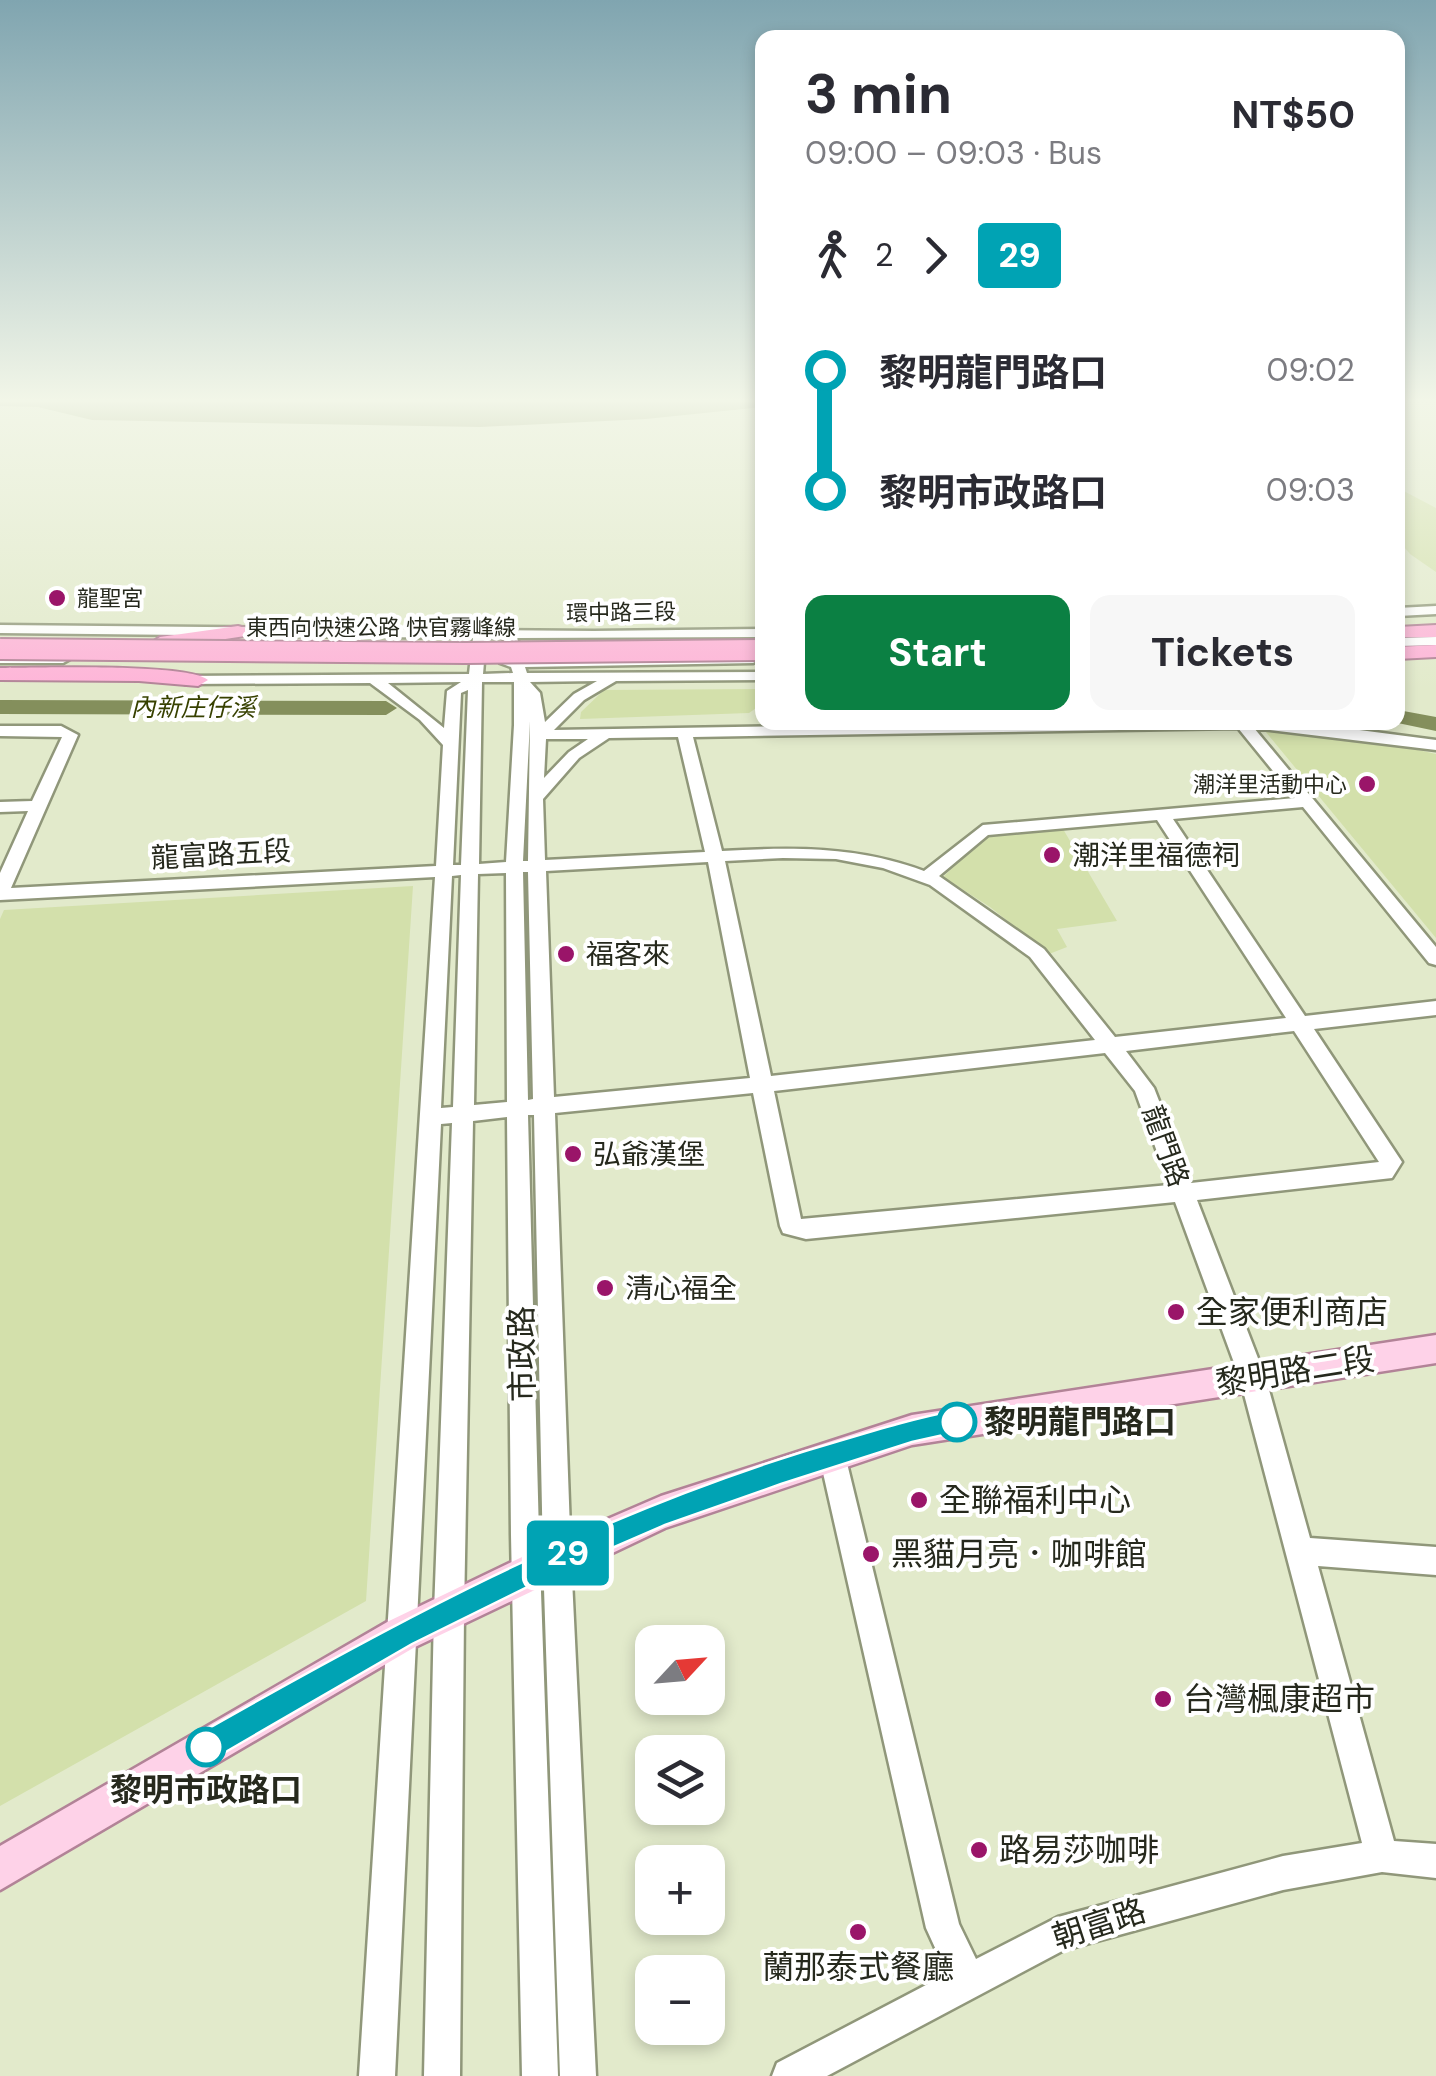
<!DOCTYPE html>
<meta charset="utf-8">
<style>
:root{--surface:#fff;--page:#f7f7f7;--text:#2b2b33;--muted:#7c7c81;--accent:#0b8043}
body{margin:0;font-family:"DM Sans","Noto Sans TC",sans-serif;background:var(--page);color:var(--text);height:100vh;display:flex;flex-direction:column;font-size:38px;white-space:nowrap}
*{box-sizing:border-box;margin:0}
p{font-size:32px;color:var(--muted)}
.icon{flex:none;width:55px;height:55px;fill:none;stroke:currentColor;stroke-width:2;stroke-linecap:round;stroke-linejoin:round}
.map{position:relative;flex:1;overflow:hidden}
.sheet{position:absolute;left:755px;top:30px;width:650px;height:700px;display:flex;flex-direction:column;background:var(--surface);border-radius:20px;box-shadow:0 5px 15px #0003}
.sheet>*{flex:none}
.badge{padding:0 20px;border-radius:8px;font-size:35px;line-height:65px}
.needle{width:65px;rotate:64deg}
.controls{position:absolute;left:635px;top:1625px;display:grid;gap:20px}
.controls a{display:grid;place-items:center;width:90px;height:90px;border-radius:20px;background:var(--surface);box-shadow:0 5px 15px #0003;font-size:50px}
.map>.badge{position:absolute;translate:-50% -50%;box-shadow:0 0 0 5px #fff}
.legs{display:flex;align-items:center;gap:15px;height:110px;padding:0 50px;font-size:32px}
.legs p{margin-inline-start:auto}
.head{display:flex;align-items:center;justify-content:space-between;height:170px;padding:0 50px}
h1{font-size:55px;font-weight:700;line-height:75px}
.action{display:flex;gap:20px;margin-top:auto;padding:20px 50px}
.action a{flex:1;height:115px;border-radius:20px;background:var(--accent);color:#fff;font-size:40px;font-weight:700;line-height:115px;text-align:center}
.action a+a{background:var(--page);color:var(--text)}
ul{padding:0 50px;list-style:none}
li{display:flex;align-items:center;gap:35px;height:120px;font-size:38px}
li i{display:grid;place-items:center;width:15px;height:100%;margin:0 12px;background:currentColor}
li i::after{content:'';width:25px;height:25px;margin:-12px;border:8px solid;border-radius:50%;background:var(--surface)}
li p{margin-inline-start:auto}
li:first-child i{background:linear-gradient(#0000 50%,currentColor 0)}
li:last-child i{background:linear-gradient(currentColor 50%,#0000 0)}
.map>svg:first-child{display:block}
</style>
<div class="map">
<svg width="1436" height="2076" viewBox="0 0 1436 2076">
<rect width="100%" height="100%" fill="#e2eacb"/>
<path fill="#d3e0ab" d="M1398,488L1436,508V572L1410,554L1398,540Z
M762,689V704L749,713L580,719L581,712L604,690Z
M1265,731L1387,743L1436,754V938Z
M1063,829L1117,921L1057,929L1067,947L1049,954L990,907L943,877L988,834Z
M413,886L366,1601L0,1806V919L4,910Z"/>
<path fill="#848f5c" d="M0,401H762V407L646,419L480,427L92,420L38,407L0,406Z"/>
<g fill="none" stroke-linecap="round" stroke-linejoin="round">
<path fill="#848f5c" fill-rule="evenodd" d="M0,700L386,701L397,708L386,715L0,714Z
M1398,710L1436,717V731L1393,722H1398Z"/>
<defs>
<path id="minor" d="M1436,606V614L1398,616V608Z
M0,625L594,631L762,629V637L517,638L524,659L753,655L760,659L753,663L525,667L527,673L762,672V680L616,681L584,700L554,730L1023,722H1298L1436,740V750L1254,728L1436,947V965L1429,963L1303,807L1173,819L1305,1016L1436,1001V1015L1314,1029L1402,1162L1392,1178L1197,1200L1266,1379L1310,1538L1436,1547V1575L1318,1566L1394,1841L1436,1844V1878L1382,1872L1283,1890L1064,1950L827,2076H772L777,2063L947,1974L926,1928L819,1455L823,1446L832,1442L841,1446L845,1455L959,1924L976,1959L1058,1917L1283,1856L1362,1843L1240,1379L1175,1202L806,1239L783,1233L780,1226L753,1093L555,1113L571,1558L596,2076H560L543,1558L534,1115H528L539,1535L558,2076H522L511,1535L507,1117L473,1121L464,1612L460,2076H424L434,1612L452,1123L441,1124L395,2076H359L435,877L0,900V873L28,811L0,812V802L32,801L62,737L0,736V726H61L78,735L11,888L436,866L443,745L420,720L370,683L185,684L178,680L185,676L469,674L473,638L0,633ZM486,638H503L510,659L500,663L511,667L513,673L483,674ZM597,681L574,694L545,722L540,693L530,682ZM461,682L447,691L444,728L388,683ZM482,682H514V725L506,862L479,864ZM468,690L461,865H453L461,693ZM530,721L528,861H523ZM1238,728L1295,798L983,825L924,871C857,846 792,847 722,851L693,737ZM678,737L705,852L545,860L543,799L579,758L609,738ZM546,739H588L569,752L544,778ZM1157,820L1286,1018L1115,1037L1044,949L939,876L988,835ZM783,858L836,859L883,868L930,885L1030,957L1095,1040L771,1076L725,861ZM708,862L750,1078L554,1097L546,871ZM523,872H528L533,1099L528,1100ZM506,873L507,1102L474,1105L478,874ZM461,875L453,1107L441,1108L452,876ZM1294,1031L1379,1162L1191,1183L1154,1088L1126,1051ZM1105,1053L1135,1091L1169,1185L801,1219L774,1091Z
M1436,637V645L1398,646V638Z
M0,655H63L70,659L63,663H0Z"/>
<path id="major" d="M1436,1335V1363L912,1445L665,1528L415,1647L0,1890V1846L389,1621L545,1546L661,1496L912,1415Z"/>
<path id="highway" d="M1436,625V637H1398V627Z
M238,626L245,628V636L160,649L151,643L160,637Z
M1436,645V657L1398,659V647Z
M0,668C35,668 188,663 208,680L198,686L139,681L0,680Z"/>
</defs>
<use href="#minor" stroke="#90977a" stroke-width="5"/>
<use href="#major" stroke="#b28397" stroke-width="5"/>
<use href="#highway" stroke="#b28397" stroke-width="4"/>
<use href="#minor" fill="#fff" fill-rule="evenodd"/>
<use href="#major" fill="#fed2e8" fill-rule="evenodd"/>
<use href="#highway" fill="#feb4d8" fill-rule="evenodd"/>
<defs>
<path id="highway-bridge" d="M0,649L465,653L762,650"/>
</defs>
<use href="#highway-bridge" stroke="#b28397" stroke-width="24" stroke-linecap="butt"/>
<use href="#highway-bridge" stroke="#feb4d8" stroke-width="20"/>
</g>
<linearGradient id="sky" x2="0" y2="1"><stop stop-color="#80a5b0"/><stop offset="0.58" stop-color="#f2f6e8"/><stop offset="1" stop-color="#f2f6e8" stop-opacity="0"/></linearGradient>
<rect width="1436" height="691" fill="url(#sky)"/>
<path fill="#00a3b4" stroke="#fff" stroke-width="2.5" d="M957,1410L966,1413L970,1422L966,1430L912,1442L781,1484L665,1525L566,1568L412,1644L217,1757L206,1762L195,1757L191,1747L195,1736C395,1622 582,1521 802,1452C854,1437 904,1420 957,1410Z"/>
<g fill="#9a1569" stroke="#fff" stroke-width="4">
<circle cx="57" cy="598" r="10"/>
<circle cx="1367" cy="784" r="10"/>
<circle cx="1052" cy="855" r="10"/>
<circle cx="566" cy="954" r="10"/>
<circle cx="573" cy="1154" r="10"/>
<circle cx="605" cy="1288" r="10"/>
<circle cx="1176" cy="1312" r="10"/>
<circle cx="919" cy="1500" r="10"/>
<circle cx="871" cy="1554" r="10"/>
<circle cx="1163" cy="1699" r="10"/>
<circle cx="979" cy="1850" r="10"/>
<circle cx="858" cy="1932" r="10"/>
</g>
<g fill="#fff" stroke="#00a3b4" stroke-width="5">
<circle cx="957" cy="1422" r="18"/>
<circle cx="206" cy="1747" r="18"/>
</g>
<g text-anchor="middle" stroke-width="8" stroke-linejoin="round" paint-order="stroke">
<g font-size="22" fill="#26291d" stroke="#fff" text-anchor="start">
<text x="77" y="606">龍聖宮</text>
<text x="1347" y="792" text-anchor="end">潮洋里活動中心</text>
</g>
<g font-size="22" fill="#26291d" stroke="#fff">
<text transform="translate(621 612) rotate(-1)" y="8">環中路三段</text>
<text x="381" y="635">東西向快速公路 快官霧峰線</text>
</g>
<g font-size="25" font-style="italic" fill="#374100" stroke="#fff">
<text x="193" y="716">內新庄仔溪</text>
</g>
<g font-size="28" fill="#26291d" stroke="#fff">
<text transform="translate(221 854) rotate(-3)" y="10">龍富路五段</text>
<text transform="translate(1166 1146) rotate(70)" y="10">龍門路</text>
</g>
<g font-size="28" fill="#26291d" stroke="#fff" text-anchor="start">
<text x="1072" y="865">潮洋里福德祠</text>
<text x="586" y="964">福客來</text>
<text x="593" y="1164">弘爺漢堡</text>
<text x="625" y="1298">清心福全</text>
</g>
<g font-size="32" fill="#26291d" stroke="#fff" text-anchor="start">
<text x="1196" y="1323">全家便利商店</text>
<text x="939" y="1511">全聯福利中心</text>
<text x="891" y="1565">黑貓月亮．咖啡館</text>
<text x="1183" y="1710">台灣楓康超市</text>
<text x="999" y="1861">路易莎咖啡</text>
<text x="858" y="1978" text-anchor="middle">蘭那泰式餐廳</text>
</g>
<g font-size="32" fill="#26291d" stroke="#fff">
<text transform="translate(522 1354) rotate(-91)" y="11">市政路</text>
<text transform="translate(1295 1371) rotate(-9)" y="11">黎明路二段</text>
<text transform="translate(1099 1924) rotate(-18)" y="11">朝富路</text>
</g>
<g font-size="32" font-weight="bold" fill="#26291d" stroke="#fff" text-anchor="start">
<text x="984" y="1433">黎明龍門路口</text>
<text x="206" y="1801" text-anchor="middle">黎明市政路口</text>
</g>
</g>
</svg>
<div class="controls">
<a><svg class="needle" viewBox="-14 -14 28 28"><path d="M0-13l5 13h-10z" fill="#e53935"/><path d="M0 13l5-13h-10z" fill="#7c7c81"/></svg></a>
<a><svg class="icon" aria-label="layers" viewBox="0 0 24 24"><path d="M12 4l9 5-9 5-9-5zM3 14l9 5 9-5"/></svg></a>
<a>+</a>
<a>−</a>
</div>
<b class="badge" style="left:568px;top:1553px;background:#00a3b4;color:#fff">29</b>
<section class="sheet">
<div class="head"><div><h1>3 min</h1><p>09:00 – 09:03 · Bus</p></div><b>NT$50</b></div>
<div class="legs"><svg class="icon" aria-label="walk" viewBox="0 0 24 24"><circle cx="13" cy="4" r="2"/><path d="M13 8l-2 6 4 7M11 14l-3 7M7 12l3-4h3l4 4"/></svg>2<svg class="icon" aria-label="forward" viewBox="0 0 24 24"><path d="M9 5l7 7-7 7"/></svg><b class="badge" style="background:#00a3b4;color:#fff">29</b></div>
<ul>
<li><i style="color:#00a3b4"></i><b>黎明龍門路口</b><p>09:02</p></li>
<li><i style="color:#00a3b4"></i><b>黎明市政路口</b><p>09:03</p></li>
</ul>
<div class="action"><a>Start</a><a>Tickets</a></div>
</section>
</div>
